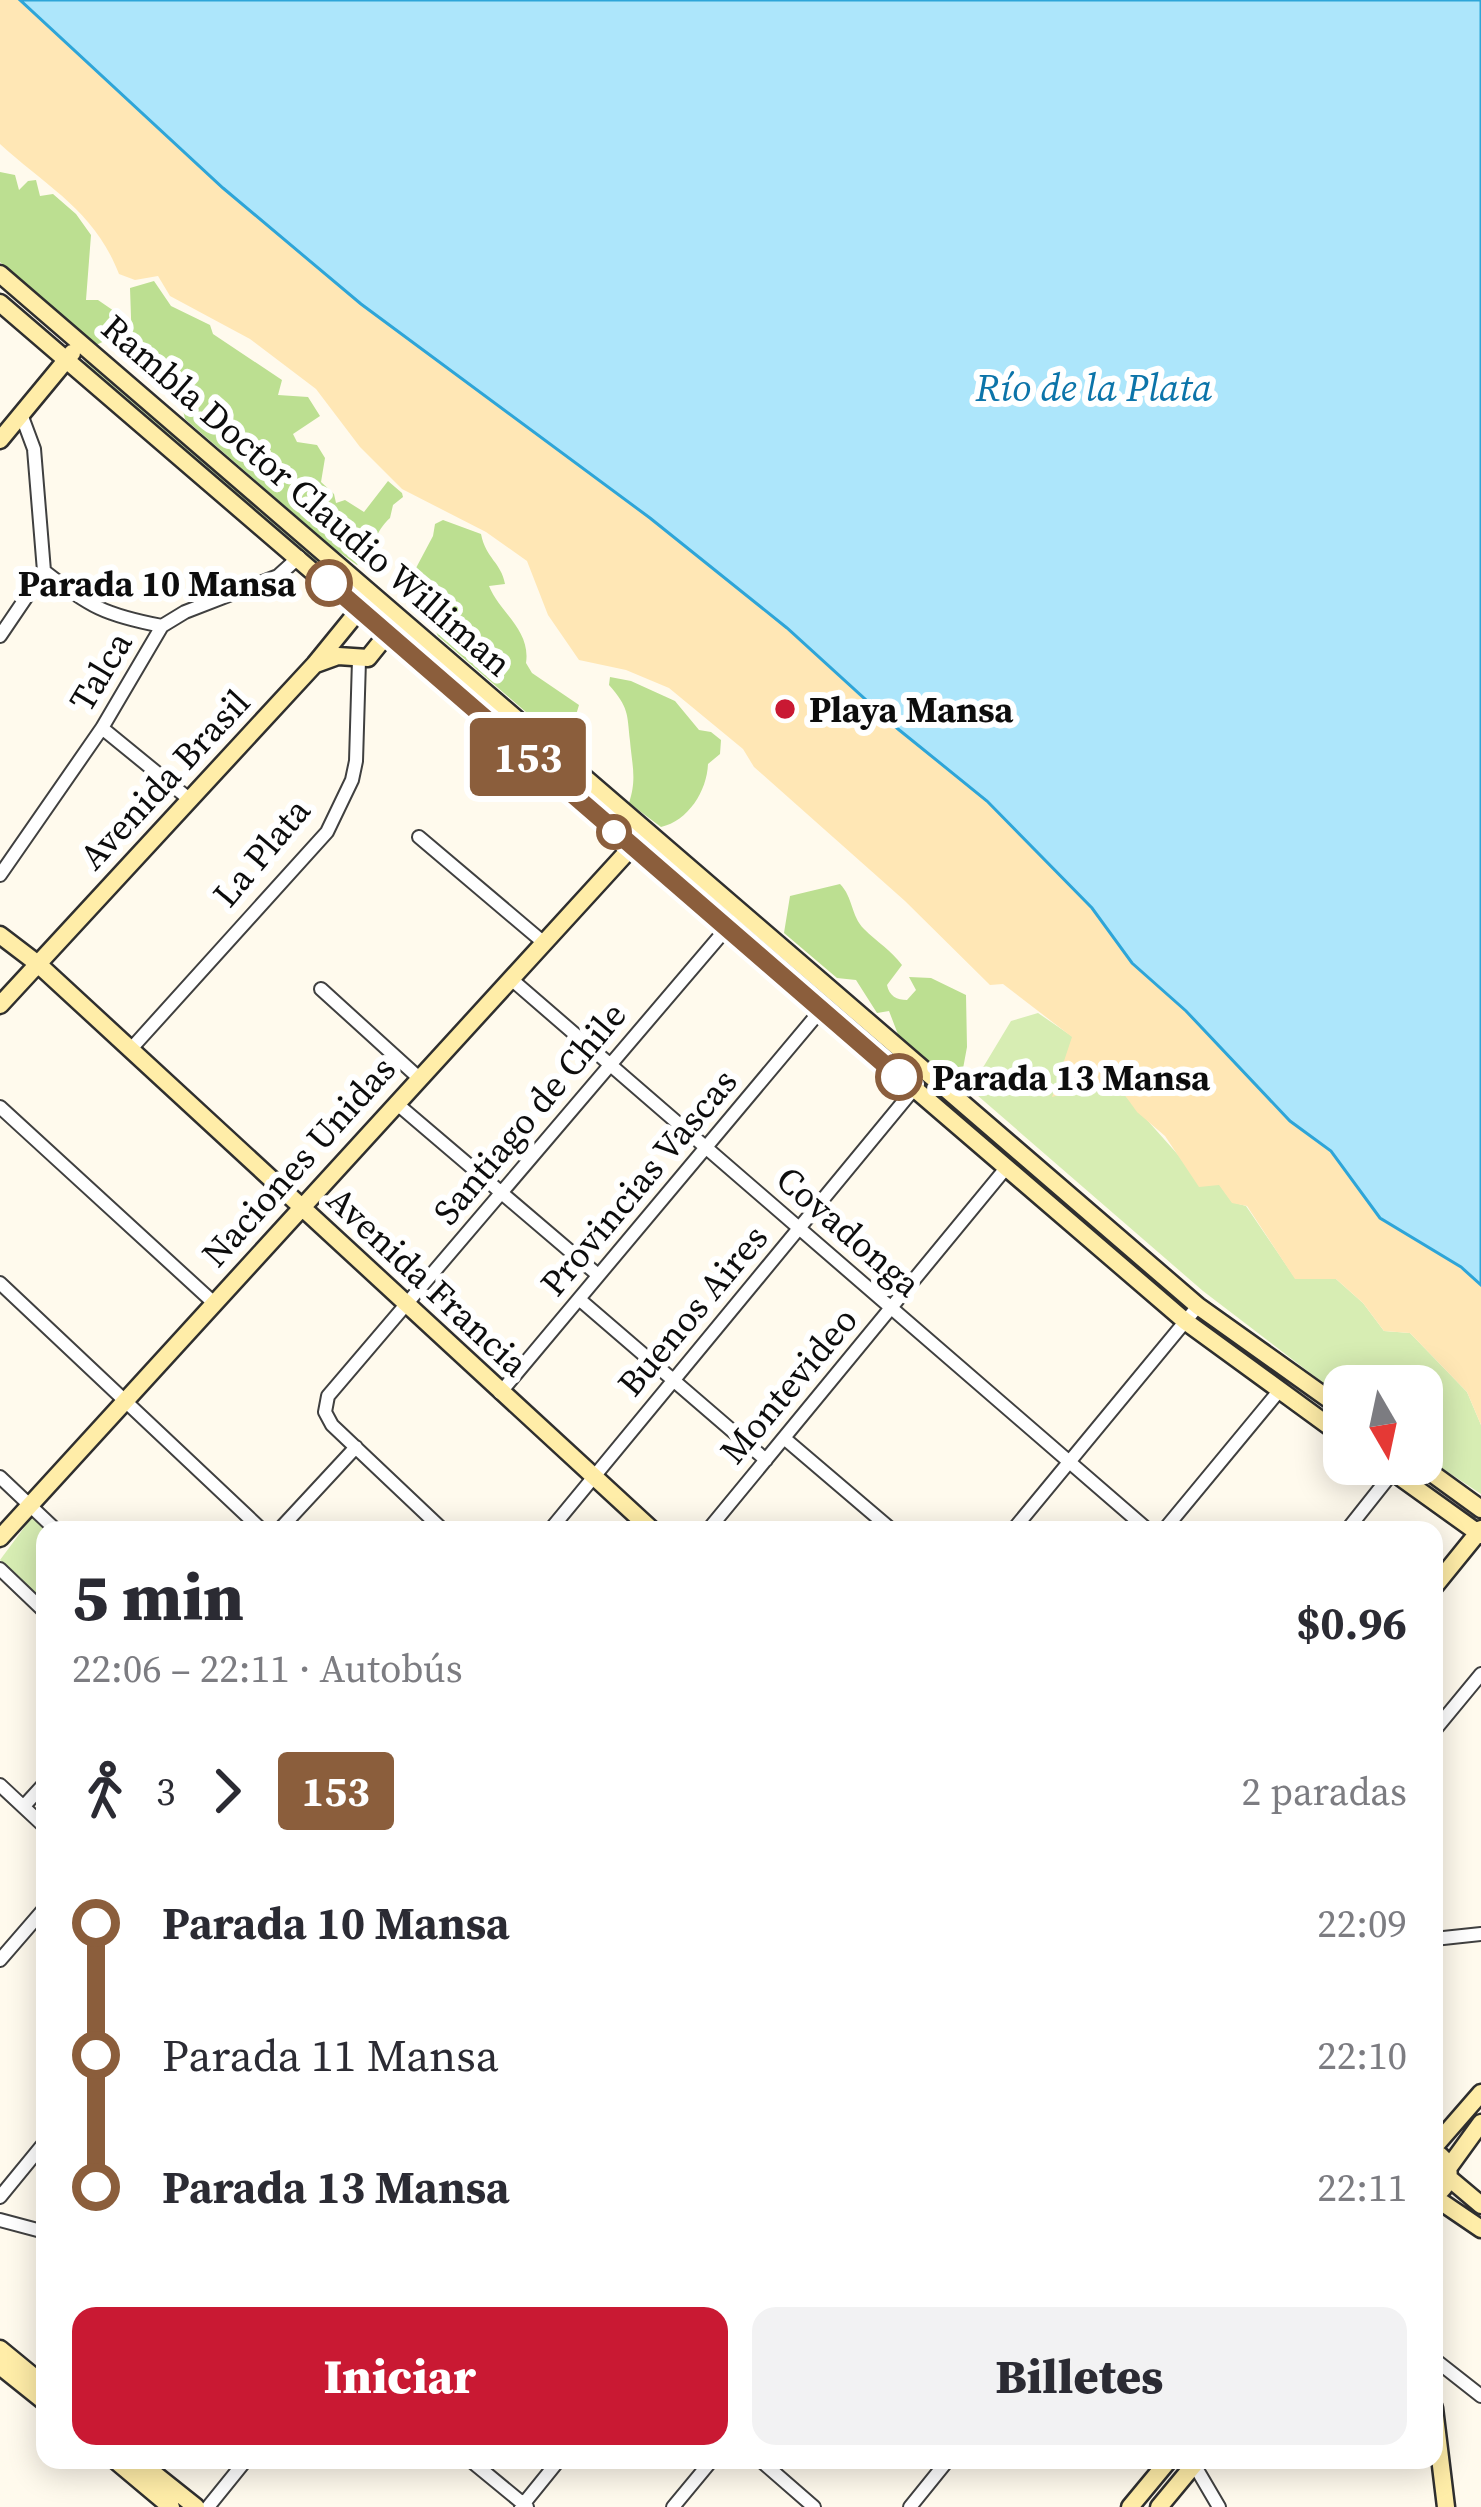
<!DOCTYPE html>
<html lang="es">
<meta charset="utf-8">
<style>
:root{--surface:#fff;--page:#f2f2f3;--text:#2b2b33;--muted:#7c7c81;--accent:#c91933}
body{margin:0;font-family:"Source Serif 4",serif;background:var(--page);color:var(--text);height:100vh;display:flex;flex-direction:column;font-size:45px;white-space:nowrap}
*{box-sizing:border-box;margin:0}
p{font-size:39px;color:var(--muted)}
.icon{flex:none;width:66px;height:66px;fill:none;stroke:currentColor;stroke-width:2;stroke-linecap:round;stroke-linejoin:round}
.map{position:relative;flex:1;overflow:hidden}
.sheet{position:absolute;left:36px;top:1521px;width:1407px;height:948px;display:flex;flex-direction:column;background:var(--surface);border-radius:24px;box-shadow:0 6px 30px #0003}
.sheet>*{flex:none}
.badge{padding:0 24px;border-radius:9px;font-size:42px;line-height:78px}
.needle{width:78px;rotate:171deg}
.controls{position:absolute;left:1323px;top:1365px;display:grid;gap:24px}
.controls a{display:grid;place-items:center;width:120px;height:120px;border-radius:24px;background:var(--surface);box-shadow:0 6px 30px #0003;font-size:60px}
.map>.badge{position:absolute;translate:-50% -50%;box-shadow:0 0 0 6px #fff}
.legs{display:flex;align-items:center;gap:18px;height:132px;padding:0 36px;font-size:39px}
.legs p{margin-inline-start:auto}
.overview{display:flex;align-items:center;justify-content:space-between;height:204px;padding:0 36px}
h1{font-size:66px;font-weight:800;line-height:90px}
.button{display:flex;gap:24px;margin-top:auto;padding:24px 36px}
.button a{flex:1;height:138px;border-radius:24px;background:var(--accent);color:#fff;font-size:48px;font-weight:800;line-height:138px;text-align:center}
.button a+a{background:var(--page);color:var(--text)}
ul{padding:0 36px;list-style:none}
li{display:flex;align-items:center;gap:42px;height:132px;font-size:45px}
li i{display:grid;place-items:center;width:18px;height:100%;margin:0 15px;background:currentColor}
li i::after{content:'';width:30px;height:30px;margin:-15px;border:9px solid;border-radius:50%;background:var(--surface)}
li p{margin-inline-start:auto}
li:first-child i{background:linear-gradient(#0000 50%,currentColor 0)}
li:last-child i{background:linear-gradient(currentColor 50%,#0000 0)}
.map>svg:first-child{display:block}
</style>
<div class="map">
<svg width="1481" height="2507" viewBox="0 0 1481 2507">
<rect width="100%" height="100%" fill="#fffaed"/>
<path fill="#d7edb3" d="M86,361L362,595L361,602L82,364Z
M1038,1013L1073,1037L1180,1157L1219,1184L1232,1202L1246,1206L1295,1278L1336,1279L1363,1303L1384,1331L1410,1333L1467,1392L1481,1425V1494L1422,1455V1386H1344V1399L1203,1291L970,1089L1011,1021Z
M32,1517L45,1530V1602L0,1560Z"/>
<path fill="#bcdf91" d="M0,172L15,175L19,190L28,181L36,180L40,196L53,194L76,214L91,235L86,300H98L114,311L118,329L111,338L96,345L0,262Z
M154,281L171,306L210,325L213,334L282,380L278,395L308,397L320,416L293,434L297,442L317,445L325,458L321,482L334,494L336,503L345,500L364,512L388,481L402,493L403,497L393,505L390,518C375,531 373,551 357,565L332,547L185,419L180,396L132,346L130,288Z
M443,520L481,534C486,559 501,562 505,584L489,586C500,613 531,630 526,663L532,673L579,705L576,715L564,726L567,739L534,719L438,636L427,613L399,600L433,536L435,524Z
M610,677L631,681L675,701L699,730L711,732L721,740L720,754L708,764C707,791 688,821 661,827L629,803C637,779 632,765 630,741C627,713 629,708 609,685Z
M840,884C853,897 851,916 864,929C877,942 891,950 902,965L887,985C889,996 897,1000 907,1000L916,990L909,977L931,978L966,995L967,1047L962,1074L949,1079L899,1037L889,1011L877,1013L856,980L837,978L784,933L790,896Z"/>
<path fill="#ffe7b5" d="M0,0H20L223,188L361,304L650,518L787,628L898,729L987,801L1092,908L1132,963L1186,1011L1290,1121L1331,1151L1352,1182L1481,1285V1425L1467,1392L1410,1333L1384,1331L1363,1303L1336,1279H1295L1247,1206L1232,1203L1219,1185L1199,1187L1165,1136L1137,1112L1114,1080L1052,1097L1072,1037L1003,984L990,985L905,901L754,767L743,749L669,688L626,670L579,660L548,615L527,561L486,532L402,489L360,447L316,389L250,339L170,296L158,276L135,280L119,274C94,210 48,188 0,144Z"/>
<path fill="#ade6fb" stroke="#2ea5d8" stroke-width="3" d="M20,0H1481V1285L1461,1267L1380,1218L1331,1151L1290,1121L1186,1011L1132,963L1092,908L987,801L898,729L787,628L650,518L361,304L223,188Z"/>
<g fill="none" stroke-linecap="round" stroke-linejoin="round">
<defs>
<path id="street" d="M21,414L34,449L44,571C90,607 105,615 162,626
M0,636L44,571
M102,728L189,799
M419,837L543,942
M0,875L102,728L162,626L185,612L278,576L299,557
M510,978L1148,1530
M321,989L419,1078
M130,1050L327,832L352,780L356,761L359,660
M396,1103L598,1275
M0,1107L214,1303
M0,1283L262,1530
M579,1299L766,1460
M500,1393L821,1010
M784,1438L892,1530
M0,1477L56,1530
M279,1530L356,1447
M443,1530L332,1425L325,1412L328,1396L732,922
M550,1530L918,1084
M708,1530L1006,1168
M1013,1530L1198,1306
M1164,1530L1279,1391
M1347,1530L1393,1472
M0,1569L45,1612
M1434,1731L1481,1674
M0,1785L45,1827
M24,1806L45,1783
M1434,1939L1481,1934
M0,1960L45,1908
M0,2197L45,2142
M0,2220L45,2232
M1434,2359L1481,2396
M470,2460L527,2507
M760,2460L814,2507
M1192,2461L1219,2507
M208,2507L246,2460
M521,2507L559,2460
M673,2507L712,2460
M910,2507L948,2460"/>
<path id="secondary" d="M0,274L1198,1306L1344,1410
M0,303L1185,1321L1344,1437
M0,440L72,353
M316,664L338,656L368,658L393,627
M0,935L38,964L652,1530
M0,1005L315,664L359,610L368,605
M1382,1464L1481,1535
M1419,1464L1481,1509
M0,1538L639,839
M1434,1587L1481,1529
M1434,2147L1481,2093
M1434,2151C1454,2163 1453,2184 1434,2196
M1449,2167L1481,2123
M1449,2178L1481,2205
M1434,2197L1481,2229
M0,2349L45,2386
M0,2366L45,2402
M1434,2408L1446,2507
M115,2460L171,2507
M137,2460L196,2507
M1130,2507L1169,2460
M1159,2507L1198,2460"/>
</defs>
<use href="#street" stroke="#404040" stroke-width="16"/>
<use href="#secondary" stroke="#2f2f2f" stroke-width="21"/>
<use href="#street" stroke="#fff" stroke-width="12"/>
<use href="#secondary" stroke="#ffeda8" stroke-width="16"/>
</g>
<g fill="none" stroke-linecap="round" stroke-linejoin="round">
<defs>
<path id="line-1" d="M329,583L899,1077"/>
</defs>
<use href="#line-1" stroke="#fff" stroke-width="27"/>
<use href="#line-1" stroke="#8b5e3c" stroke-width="18"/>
</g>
<g fill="#fff" stroke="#8b5e3c" stroke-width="6">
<circle cx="329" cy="583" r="21"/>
<circle cx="614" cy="832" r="15"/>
<circle cx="899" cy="1077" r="21"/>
</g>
<circle fill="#c91933" stroke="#fff" stroke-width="4.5" cx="785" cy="709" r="12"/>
<g text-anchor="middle" stroke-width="12" stroke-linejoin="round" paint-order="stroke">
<g font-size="36" fill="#0d0d0d" stroke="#fff">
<text transform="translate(307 495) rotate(41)" y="13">Rambla Doctor Claudio Williman</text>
<text transform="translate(100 671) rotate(-59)" y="13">Talca</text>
<text transform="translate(164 779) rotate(-47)" y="13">Avenida Brasil</text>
<text transform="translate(261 852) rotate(-50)" y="13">La Plata</text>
<text transform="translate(529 1113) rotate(-50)" y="13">Santiago de Chile</text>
<text transform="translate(298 1161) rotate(-48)" y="13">Naciones Unidas</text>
<text transform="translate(638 1182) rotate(-50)" y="13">Provincias Vascas</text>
<text transform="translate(849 1231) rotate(41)" y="13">Covadonga</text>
<text transform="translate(428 1281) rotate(43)" y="13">Avenida Francia</text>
<text transform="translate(692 1310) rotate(-50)" y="13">Buenos Aires</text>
<text transform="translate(788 1385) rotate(-50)" y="13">Montevideo</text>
</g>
<g font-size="36" font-weight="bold" fill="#0d0d0d" stroke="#fff" text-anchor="end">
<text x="296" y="596">Parada 10 Mansa</text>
<text x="932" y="1090" text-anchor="start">Parada 13 Mansa</text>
</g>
<g font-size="36" font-weight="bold" fill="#0d0d0d" stroke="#fff" text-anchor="start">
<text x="809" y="722">Playa Mansa</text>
</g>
<g font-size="39" font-style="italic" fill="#0c74a9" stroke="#fff">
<text x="1094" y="401">Río de la Plata</text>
</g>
</g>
</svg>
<div class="controls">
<a><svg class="needle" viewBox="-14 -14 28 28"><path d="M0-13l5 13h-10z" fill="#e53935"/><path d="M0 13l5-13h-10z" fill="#7c7c81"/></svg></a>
</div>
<b class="badge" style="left:528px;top:757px;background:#8b5e3c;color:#fff">153</b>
<section class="sheet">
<div class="overview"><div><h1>5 min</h1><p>22:06 – 22:11 · Autobús</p></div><b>$0.96</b></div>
<div class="legs"><svg class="icon" aria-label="walk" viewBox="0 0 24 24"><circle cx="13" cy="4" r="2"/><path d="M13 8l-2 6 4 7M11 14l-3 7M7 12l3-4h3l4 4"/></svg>3<svg class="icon" aria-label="forward" viewBox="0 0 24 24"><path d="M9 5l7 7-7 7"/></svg><b class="badge" style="background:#8b5e3c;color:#fff">153</b><p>2 paradas</p></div>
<ul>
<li><i style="color:#8b5e3c"></i><b>Parada 10 Mansa</b><p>22:09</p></li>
<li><i style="color:#8b5e3c"></i><span>Parada 11 Mansa</span><p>22:10</p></li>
<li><i style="color:#8b5e3c"></i><b>Parada 13 Mansa</b><p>22:11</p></li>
</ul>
<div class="button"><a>Iniciar</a><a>Billetes</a></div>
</section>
</div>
